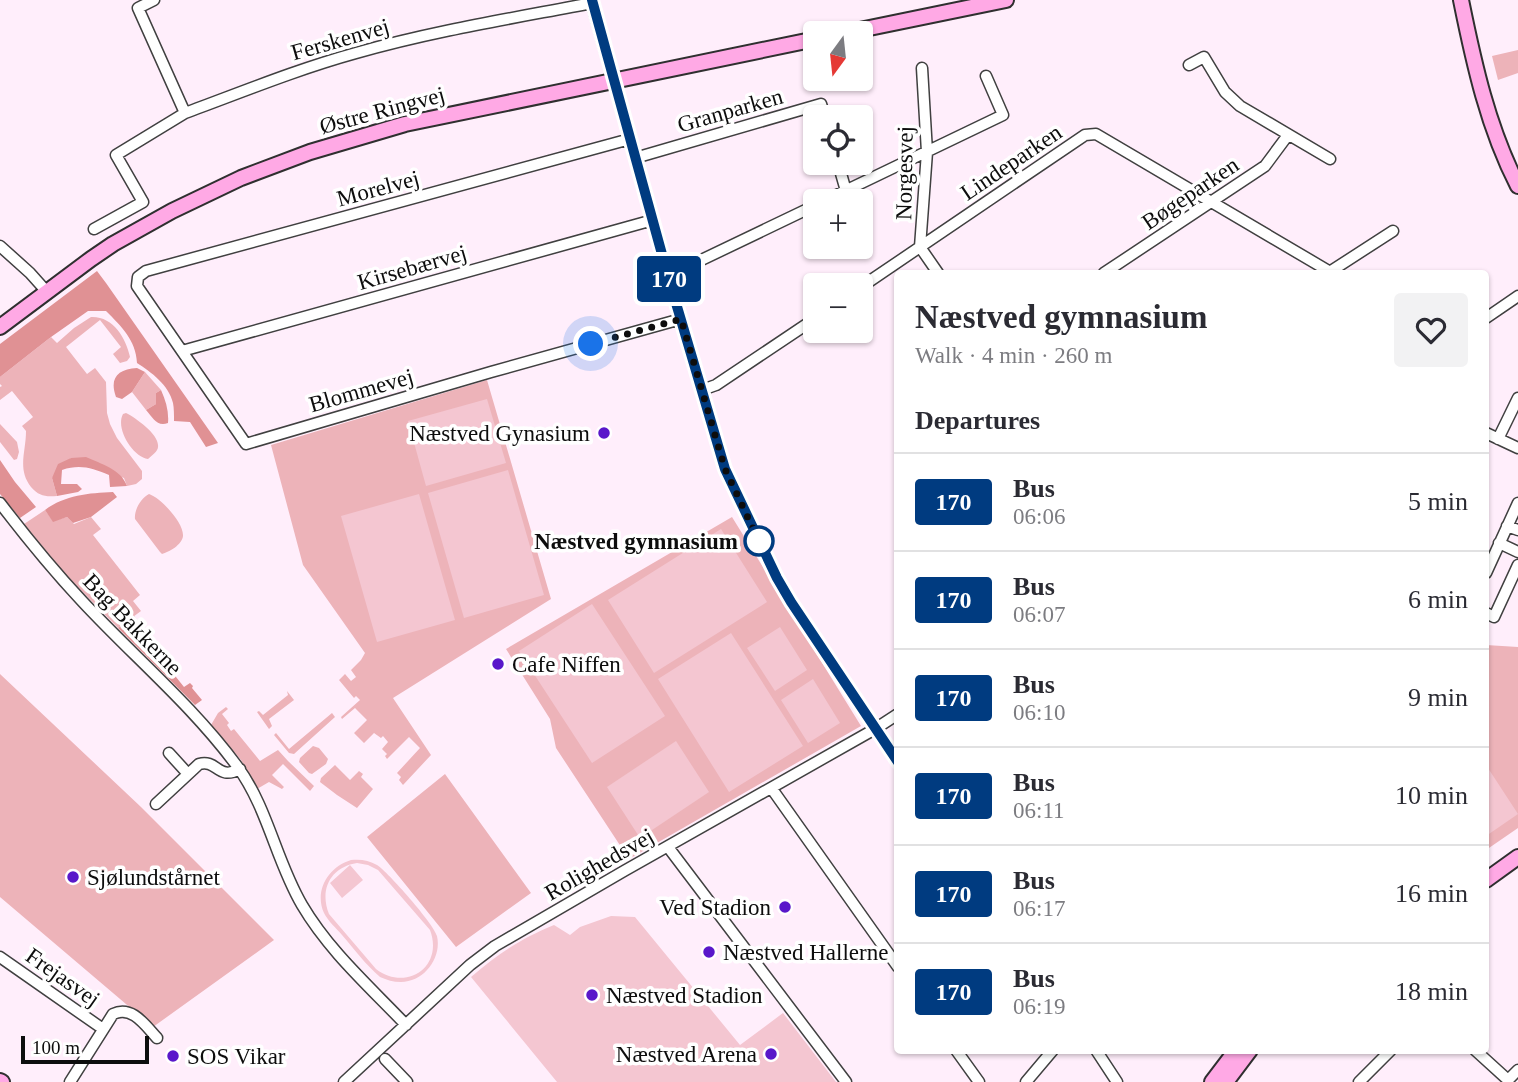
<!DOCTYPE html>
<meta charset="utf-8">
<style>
:root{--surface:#fff;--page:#f2f2f3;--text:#2b2b33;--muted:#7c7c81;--line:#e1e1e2}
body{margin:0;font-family:Georgia,serif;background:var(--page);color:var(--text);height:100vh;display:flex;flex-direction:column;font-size:26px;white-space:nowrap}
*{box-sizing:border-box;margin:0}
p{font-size:23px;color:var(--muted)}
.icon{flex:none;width:38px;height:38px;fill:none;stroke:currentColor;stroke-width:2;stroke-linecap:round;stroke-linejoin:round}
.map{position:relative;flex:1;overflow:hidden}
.drawer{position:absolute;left:894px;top:270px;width:595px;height:784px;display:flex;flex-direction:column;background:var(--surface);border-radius:7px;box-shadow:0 2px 5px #0004}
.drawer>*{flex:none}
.badge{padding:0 14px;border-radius:5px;font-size:24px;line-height:46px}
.needle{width:46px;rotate:195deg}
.controls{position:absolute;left:803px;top:21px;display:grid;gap:14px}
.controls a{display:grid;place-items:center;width:70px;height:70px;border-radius:7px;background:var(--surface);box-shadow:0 2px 5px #0004;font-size:35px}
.scale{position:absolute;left:21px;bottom:18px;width:128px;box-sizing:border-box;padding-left:7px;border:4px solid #0d0d0d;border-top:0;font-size:19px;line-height:24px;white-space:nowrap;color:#0d0d0d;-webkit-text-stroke:5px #fff;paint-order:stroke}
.you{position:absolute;width:35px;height:35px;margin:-18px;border:5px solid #fff;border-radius:50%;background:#1a73e8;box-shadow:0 0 0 10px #1a73e833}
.map>.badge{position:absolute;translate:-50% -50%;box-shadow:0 0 0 4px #fff}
h2{padding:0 21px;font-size:26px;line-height:63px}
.round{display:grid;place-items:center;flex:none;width:74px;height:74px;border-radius:7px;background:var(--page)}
.head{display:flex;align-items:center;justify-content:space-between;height:119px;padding:0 21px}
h1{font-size:33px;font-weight:700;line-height:52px}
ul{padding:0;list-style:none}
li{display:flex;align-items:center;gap:21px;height:98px;padding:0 21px;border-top:2px solid var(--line)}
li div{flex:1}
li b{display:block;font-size:26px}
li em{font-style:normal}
li .badge{min-width:77px;font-weight:700;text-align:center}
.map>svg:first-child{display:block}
</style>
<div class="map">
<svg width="1518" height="1082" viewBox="0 0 1518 1082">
<rect width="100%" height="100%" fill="#ffeefb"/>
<path fill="#edb3b9" d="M1518,50V73L1498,80L1492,56Z
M91,317C113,316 126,338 130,357L127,361L120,363L113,354L121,347L100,320L66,347L87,374L95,368L106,382L107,413L110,424L117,438L142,471V479L136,484L127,486L124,478L71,458L52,478L57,496C45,497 39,496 31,487C17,469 26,452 26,431L22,426L33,417L12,391L0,400V387L2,386L0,384V377L51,337L57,343L74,328Z
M145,372L161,390L156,393V404L146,410L132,392Z
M487,380L551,599L393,698L431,755L403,785L399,780L401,777L397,773L420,748L409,737L387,759L385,756L387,754L382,749L388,742L383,736L381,738L374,733L364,743L354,733L367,720L355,708L342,719L341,717L360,700L356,696L354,698L339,680L345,674L351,681L356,677L351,670L361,660L365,653L303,565L271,445Z
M126,413C136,418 158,434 158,445C159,451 152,455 148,459C133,457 115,429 123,414Z
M0,424L17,442L19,452L17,459L14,460L0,442Z
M149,494C161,498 184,523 183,536C182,545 169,552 162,554L160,552L135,519C134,510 141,498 149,494Z
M45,510L53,521L67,517L74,524L91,517L101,529L93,535L140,595L133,601L141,611L118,628L65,574L24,524Z
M732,517L861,726L629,859L556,748L550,719L506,649Z
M1486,645L1518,647V828L1486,850Z
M0,674L141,807L274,940L153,1027L0,897Z
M287,691L294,700L269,719L272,726L269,729L257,712L259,711L263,715L288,695Z
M226,707L228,709L222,714L229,723L227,725L231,731L234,729L260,761L278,750L288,761L314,786L310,791L283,764L272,775L284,787L282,789L269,782L257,789L241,760L211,725L218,713Z
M332,713L335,717L294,754L289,753L274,735L276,733L289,749Z
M313,746L319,748L328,759L326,764L312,774L309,773L299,762L300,758Z
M335,765L350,780L359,771L363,774L361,777L373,789L357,808L337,795L320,782L321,778Z
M445,774L531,893L456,947L367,837Z"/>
<path fill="#e09194" d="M97,271L106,283L218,443L206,447L190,422L174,421C174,415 174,408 173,403C169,385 151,372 137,363C136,340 121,326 106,311H88L51,337L0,377V344Z
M137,368L145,372L132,392L122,399L116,397C109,378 118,369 137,368Z
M161,390C166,401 169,412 168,423C157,427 153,418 146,410L156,404V393Z
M86,457C101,464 121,469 127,486L110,487L109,475C92,468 80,464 62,470L61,484H77L82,489L78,492L57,496L52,478L58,464L71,458Z
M0,460L15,482L36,507L20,518L0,494Z
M113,492L117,497L91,517L73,523L67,517L53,522L45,510C65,495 89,493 113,492Z
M134,616L164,653L160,657L184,687L190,683L193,686L192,688L202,700L195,705L118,628Z"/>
<path fill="#f4c6d1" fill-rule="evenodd" d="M487,399L506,463L426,486L408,421Z
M508,470L544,595L464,618L428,493Z
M419,494L455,620L377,642L341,516Z
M721,529L767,602L654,673L608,600Z
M592,604L665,716L592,763L519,651Z
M780,627L807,670L775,691L747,648Z
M731,633L803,746L729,792L658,679Z
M813,679L840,723L808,743L781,700Z
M676,741L709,792L640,838L607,787Z
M1486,765L1518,814L1486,836Z
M351,860C360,859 369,860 377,865C388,872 434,924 437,936C442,958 424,982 401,982C393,982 387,980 380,977C366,965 354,949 342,935C336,928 328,921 324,913C314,891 328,867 351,860ZM357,863L368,865L378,870L430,930C444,967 406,992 376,969L329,914C319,889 331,867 357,863Z
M350,865L363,880L342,898L330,883Z
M611,916L635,917L740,1045L783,1013L836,1082H557L471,977C498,954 520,939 554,925L570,935L580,927Z"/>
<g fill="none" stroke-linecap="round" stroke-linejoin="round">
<defs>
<path id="street" d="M154,0L138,8L185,113C242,92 298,69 356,53C433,31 514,18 592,3
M591,0L668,276L725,469L777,577L791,602L898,762
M1189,65L1204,57L1225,92L1240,106L1330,159
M922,68L927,152L920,247L938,273
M630,139L146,271L138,277L137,286L246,444L491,372L681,319
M635,158L821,104L825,117
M838,163L846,191
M824,201L1003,115L986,76
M94,229L143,202L116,155L185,113
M0,246L30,273L47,292
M1104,273L1265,166L1288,135
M1328,273L1393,231
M668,276L816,205
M861,287L1085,135L1096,134L1332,273
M1486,318L1518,296
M182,351L653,220
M702,390L716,385L816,318
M1486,433L1518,448
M1498,439L1518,398
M0,503C26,537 53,570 82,601C133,656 192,705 237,766C268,808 276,861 302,905C329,951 370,987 406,1025
M1507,526L1518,530
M1499,543L1518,552
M1486,573L1518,503
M1486,613L1494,617L1518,565
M169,753L188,774
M772,789L898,967
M156,804L199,764C218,759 217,781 240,769
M668,847L846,1082
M0,957L103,1029
M956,1050L979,1082
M1096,1050L1117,1082
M1475,1050L1508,1080L1518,1070
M385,1059L407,1082
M70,1082L113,1014C132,1005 145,1025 157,1038
M344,1082L470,965L495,946L624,871L875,729L898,714
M1026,1082L1053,1050
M1359,1082L1391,1050"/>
<path id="secondary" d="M1461,0C1474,64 1488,128 1518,186
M845,33L1006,0
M0,327L91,259L113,244L172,211L241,178L310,152L405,124L816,39
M1486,880L1518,857
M0,1081L2,1082
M1212,1082L1231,1057L1243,1050
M1226,1082L1250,1050"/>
</defs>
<use href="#street" stroke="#404040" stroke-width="13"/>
<use href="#secondary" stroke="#2f2f2f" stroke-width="18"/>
<use href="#street" stroke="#fff" stroke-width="10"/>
<use href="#secondary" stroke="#ffa9e5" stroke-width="14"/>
</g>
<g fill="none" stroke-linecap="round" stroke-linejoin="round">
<defs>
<path id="line" d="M592,0L668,276L725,469L777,578L791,602L898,762"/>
</defs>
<use href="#line" stroke="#fff" stroke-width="16"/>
<use href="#line" stroke="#003b80" stroke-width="10"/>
<path stroke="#0d0d0d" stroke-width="7" stroke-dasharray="0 12.6" d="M591,344L681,319L725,469L759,541"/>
</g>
<g fill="#5918ca" stroke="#fff" stroke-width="2.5">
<circle cx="604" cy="433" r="7"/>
<circle cx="498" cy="664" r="7"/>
<circle cx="73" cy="877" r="7"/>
<circle cx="785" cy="907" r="7"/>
<circle cx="709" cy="952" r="7"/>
<circle cx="592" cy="995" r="7"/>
<circle cx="771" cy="1054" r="7"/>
<circle cx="173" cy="1056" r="7"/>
</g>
<circle fill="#fff" stroke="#003b80" stroke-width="3.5" cx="759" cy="541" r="14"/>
<g text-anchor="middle" stroke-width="7" stroke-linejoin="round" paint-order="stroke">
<g font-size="23" fill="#0d0d0d" stroke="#fff">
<text transform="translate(340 39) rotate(-16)" y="8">Ferskenvej</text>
<text transform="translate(382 110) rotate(-15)" y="8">Østre Ringvej</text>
<text transform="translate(730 110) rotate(-16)" y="8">Granparken</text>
<text transform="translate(1011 162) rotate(-34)" y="8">Lindeparken</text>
<text transform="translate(904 173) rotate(-89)" y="8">Norgesvej</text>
<text transform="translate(378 188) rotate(-15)" y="8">Morelvej</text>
<text transform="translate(1190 193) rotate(-34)" y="8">Bøgeparken</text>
<text transform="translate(412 267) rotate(-16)" y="8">Kirsebærvej</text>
<text transform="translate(361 390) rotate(-16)" y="8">Blommevej</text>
<text transform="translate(133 624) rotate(46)" y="8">Bag Bakkerne</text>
<text transform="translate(599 864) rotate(-30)" y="8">Rolighedsvej</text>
<text transform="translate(63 977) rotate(35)" y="8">Frejasvej</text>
</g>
<g font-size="23" fill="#0d0d0d" stroke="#fff" text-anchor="start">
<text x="590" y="441" text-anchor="end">Næstved Gynasium</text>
<text x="512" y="672">Cafe Niffen</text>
<text x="87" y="885">Sjølundstårnet</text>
<text x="771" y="915" text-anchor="end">Ved Stadion</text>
<text x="723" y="960">Næstved Hallerne</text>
<text x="606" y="1003">Næstved Stadion</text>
<text x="757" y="1062" text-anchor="end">Næstved Arena</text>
<text x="187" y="1064">SOS Vikar</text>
</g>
<g font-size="23" font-weight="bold" fill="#0d0d0d" stroke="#fff" text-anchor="end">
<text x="738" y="549">Næstved gymnasium</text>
</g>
</g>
</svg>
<div class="controls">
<a><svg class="needle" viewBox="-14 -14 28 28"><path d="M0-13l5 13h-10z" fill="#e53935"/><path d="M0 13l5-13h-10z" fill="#7c7c81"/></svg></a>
<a><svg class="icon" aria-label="locate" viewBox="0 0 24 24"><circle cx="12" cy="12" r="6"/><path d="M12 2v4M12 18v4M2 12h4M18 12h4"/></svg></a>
<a>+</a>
<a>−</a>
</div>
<div class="scale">100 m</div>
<div class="you" style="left:591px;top:344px"></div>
<b class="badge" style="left:669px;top:279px;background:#003b80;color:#fff">170</b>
<section class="drawer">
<div class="head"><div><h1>Næstved gymnasium</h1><p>Walk · 4 min · 260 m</p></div><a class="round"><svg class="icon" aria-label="heart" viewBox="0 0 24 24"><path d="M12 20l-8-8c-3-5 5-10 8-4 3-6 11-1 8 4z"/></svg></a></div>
<h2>Departures</h2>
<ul>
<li><span class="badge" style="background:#003b80;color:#fff">170</span><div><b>Bus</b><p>06:06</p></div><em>5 min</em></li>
<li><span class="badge" style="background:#003b80;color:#fff">170</span><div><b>Bus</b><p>06:07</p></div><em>6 min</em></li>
<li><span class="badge" style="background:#003b80;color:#fff">170</span><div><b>Bus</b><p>06:10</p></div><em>9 min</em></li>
<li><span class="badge" style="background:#003b80;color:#fff">170</span><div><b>Bus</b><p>06:11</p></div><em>10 min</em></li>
<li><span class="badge" style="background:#003b80;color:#fff">170</span><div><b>Bus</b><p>06:17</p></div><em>16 min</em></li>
<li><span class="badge" style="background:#003b80;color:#fff">170</span><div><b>Bus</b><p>06:19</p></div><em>18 min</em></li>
</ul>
</section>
</div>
